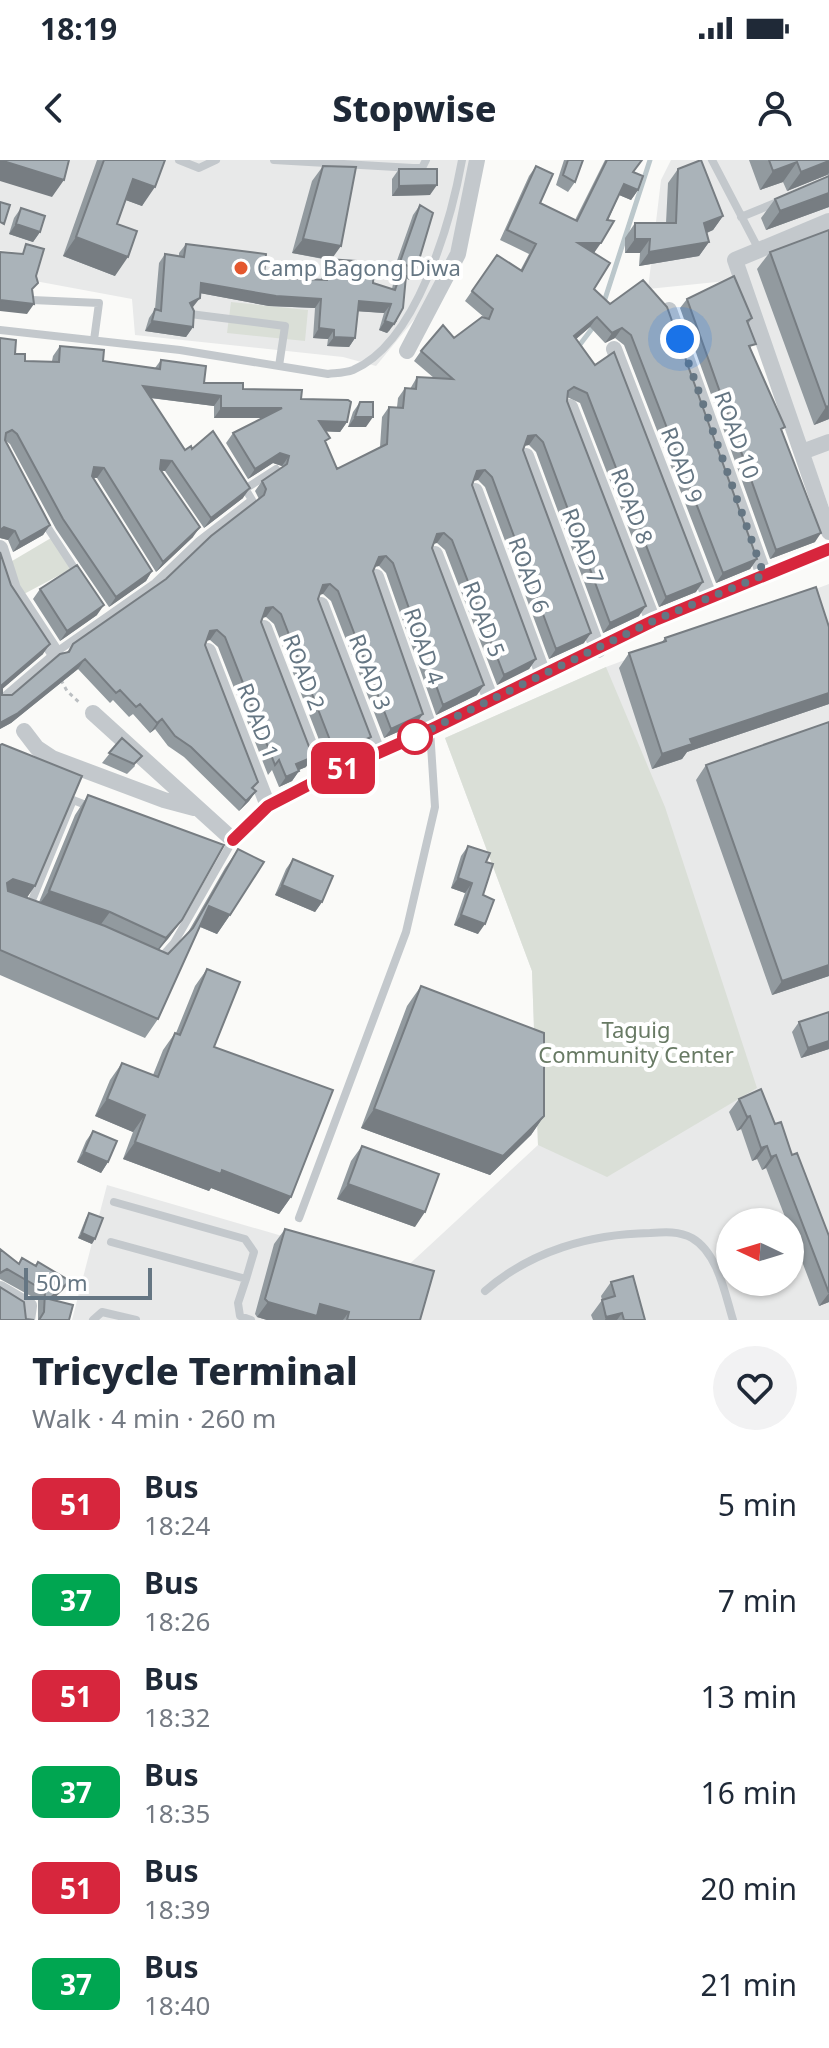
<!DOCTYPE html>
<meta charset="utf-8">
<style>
:root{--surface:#fff;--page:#f2f2f3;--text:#1f2937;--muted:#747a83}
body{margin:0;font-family:"Noto Sans",sans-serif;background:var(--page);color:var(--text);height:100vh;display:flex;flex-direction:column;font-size:30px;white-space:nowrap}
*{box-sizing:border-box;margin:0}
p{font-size:26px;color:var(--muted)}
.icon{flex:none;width:44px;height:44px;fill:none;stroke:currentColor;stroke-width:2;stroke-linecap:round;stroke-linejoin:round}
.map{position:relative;height:1160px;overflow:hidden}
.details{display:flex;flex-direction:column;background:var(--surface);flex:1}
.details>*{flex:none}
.badge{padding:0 16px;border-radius:12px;font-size:28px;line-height:52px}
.needle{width:52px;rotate:274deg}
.buttons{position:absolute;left:716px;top:1048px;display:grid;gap:16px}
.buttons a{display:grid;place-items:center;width:88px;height:88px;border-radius:50%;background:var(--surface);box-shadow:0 2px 6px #0004;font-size:40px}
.scale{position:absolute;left:24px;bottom:20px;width:128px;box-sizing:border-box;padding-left:8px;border:4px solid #657683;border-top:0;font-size:22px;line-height:28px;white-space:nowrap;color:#657683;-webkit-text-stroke:6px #fff;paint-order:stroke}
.you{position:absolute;width:40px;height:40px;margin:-20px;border:6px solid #fff;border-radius:50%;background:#1a73e8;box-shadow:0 0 0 12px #1a73e833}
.map>.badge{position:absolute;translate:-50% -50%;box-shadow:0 0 0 4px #fff}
.round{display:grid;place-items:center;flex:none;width:84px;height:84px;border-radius:42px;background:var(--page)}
.overview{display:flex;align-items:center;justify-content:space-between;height:136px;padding:0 32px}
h1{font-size:38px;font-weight:800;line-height:60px}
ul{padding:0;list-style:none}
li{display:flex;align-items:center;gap:24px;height:96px;padding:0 32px}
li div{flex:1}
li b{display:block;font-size:30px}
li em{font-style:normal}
li .badge{min-width:88px;font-weight:700;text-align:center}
.status{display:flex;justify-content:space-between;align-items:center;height:56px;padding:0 40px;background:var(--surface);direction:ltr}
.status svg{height:22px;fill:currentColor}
header{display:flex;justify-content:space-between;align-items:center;height:104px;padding:0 32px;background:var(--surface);font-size:36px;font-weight:800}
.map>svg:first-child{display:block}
</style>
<div class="status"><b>18:19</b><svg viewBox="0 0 49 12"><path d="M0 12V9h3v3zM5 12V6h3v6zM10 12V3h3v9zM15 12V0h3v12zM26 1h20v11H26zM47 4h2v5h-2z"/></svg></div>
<header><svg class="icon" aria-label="back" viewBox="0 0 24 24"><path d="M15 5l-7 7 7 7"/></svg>Stopwise<svg class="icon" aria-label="person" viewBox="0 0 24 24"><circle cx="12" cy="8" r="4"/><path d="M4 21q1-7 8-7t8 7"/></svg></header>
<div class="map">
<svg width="829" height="1160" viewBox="0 0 829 1160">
<rect width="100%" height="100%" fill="#fafaf8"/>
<path fill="#e8e9e9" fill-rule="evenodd" d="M0,0H470L452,91L422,150L376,206L343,197L135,175L132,139L35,121L43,96L0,90Z
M671,0H829V347L746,119L648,129L661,20Z
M829,424V1160H72L107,1025L402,1111L538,985L532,811L445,578L606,507ZM730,1062H790V1122H730Z"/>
<path fill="#dadfd7" d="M231,142L308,150L305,181L227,173Z
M51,378L71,409L24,434L7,404Z
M606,507L665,647L757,928L607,1017L538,985L532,811L445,578Z"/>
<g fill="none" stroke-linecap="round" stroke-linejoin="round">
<path stroke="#bbc7cb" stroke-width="5" d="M604,142L650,0
M578,187L594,166"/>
<path stroke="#bbbfc2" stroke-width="3" stroke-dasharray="4 4" stroke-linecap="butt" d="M61,520L67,531L81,544"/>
<path stroke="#c3c8cc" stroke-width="8" d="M179,0L199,8L216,0
M274,0L413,8H422L426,0
M712,0L758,88
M741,57L780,41
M32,140L99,143L94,180
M190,154L285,166L279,206
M0,170L180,190L328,214C336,213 345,213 353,210C417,183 451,61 462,0
M245,329L276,309
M44,362L78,414
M0,540L55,493L155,423L199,381L252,340L243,325
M28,750L73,640L91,647
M159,800L174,783L233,680
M114,1042L245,1079L254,1092L246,1119
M299,1058L406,772L435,647L430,570
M111,1082L246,1119L238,1143L240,1156L251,1160
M485,1131C531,1091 590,1074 650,1073C665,1072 679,1071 692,1078C718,1093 725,1134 733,1160
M93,1160L102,1152L136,1160"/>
<path stroke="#c3c8cc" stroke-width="16" d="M829,61L735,100L829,372
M669,150L764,415
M614,189L709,436
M407,191L458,94L477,0
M570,247L653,461
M802,292L829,282
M526,296L598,490
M475,331L543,514
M0,388L13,429L55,493
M435,394L491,540
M376,417L430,570
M321,445L378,594
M264,468L322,618
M208,491L268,646
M93,553L233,680L268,646L322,618L430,570L653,461L829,389
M24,571L37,588L52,598L164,640L194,648
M0,1129L29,1146L27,1160"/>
</g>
<path fill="#929a9f" d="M97,0H165L142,46L126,40L117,64L115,116L63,96Z
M564,0H583L575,22L568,32L556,25Z
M605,0H642L633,12L638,30L631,40L619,35L594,93V129L610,144L643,120L757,399L750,409L716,423L624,185L615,178L605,183L590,167L576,179L696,432L659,447L580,243L567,237V241L639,456L603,473L536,292L529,285L524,286L523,290L584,483L549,499L485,327L478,320L473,321L472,325L536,499L529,509L497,525L445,390L437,383L433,384L432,388L477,535L436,555L386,413L379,406L374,407L373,411L416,564L384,578L331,441L323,434L319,435L318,439L364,587L328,603L274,464L266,457L262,458L261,462L306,607L299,610V611L292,621L279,627L272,610L268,615L218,487L210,480L206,481L205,485L253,629L256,631L249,641L239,651L184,597L168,586L155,569L150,573L133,554L129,557L113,540L110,543L78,509L11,563L0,569V392L11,425L43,494L2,529V535H12L67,492L73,484L166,419L259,339L255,331L262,321L282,308V306L273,303L248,319L226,283L233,273L263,258H214V246L150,238L185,290L243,338L204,368L165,311H161L193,377L156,412L97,318H93L152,411L146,421L109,447L56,369L10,284L5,280L50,365L43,375L13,392L8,380L0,378V178L15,194L25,201H52L53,196L60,186L103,201L155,208L161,200L204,223L301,239L347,262L340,272L325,271L326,283L337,309L380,287L382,257L389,247H397L398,238L405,228L410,229L417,217L434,218L414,201L421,191L454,178L485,158L465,141L497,95L520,111L529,94L500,80L529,16L536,6L540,43L575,60Z
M749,0H829V47L766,70L761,58L775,39L829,16L827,15L787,31L783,22L760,30Z
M323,6L331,99L355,108L373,123L392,129L393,124L400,115L393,112L413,55L420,45L416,110L409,120L406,118L390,170L387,173L379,170L384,153L358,151L355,178L349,187L327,186L328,179L313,178L315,148L269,146L200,133L192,147L193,167L186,177L145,171L149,158L155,149L159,103L165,94L179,96V93L186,84L264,115L278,118L321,120L322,109L328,100L292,93L312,21Z
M399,9L430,35L392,36V19Z
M678,9L723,56L713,70L707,73L709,82L699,96L639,106L640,93H625V78L635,63H666L668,23Z
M21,48L40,72L33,82L9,74L14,58Z
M829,70V259L814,265L757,109L770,92Z
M687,139L752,158L748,164L751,190L782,271L815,382L770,399L680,148Z
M360,242L366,267H348L353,252Z
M40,429L97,455L60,481L33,439Z
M829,467V544L687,592L682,599L652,609L619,508L629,493L661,483L665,478Z
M122,578L135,606L127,614L102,603Z
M0,585L27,738L39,742L75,655L88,635L182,760L159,790L168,794L187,774L225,708L238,689L230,755L217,774L200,767L158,859L145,878L0,815Z
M706,605L829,816L772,835L696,620Z
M468,686L486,702L478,774L454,765L465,733L451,728L461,696Z
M293,699L322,742L315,752L275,735L286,709Z
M207,809L214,887L291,1037L279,1054L211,1028L209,1031L123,999L133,972L95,956L110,920L122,903L153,915L163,890L175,873H176L195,826Z
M421,826L544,956L531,975L490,1015L361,968L407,846Z
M829,852V889L801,898L792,872L799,862Z
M739,939L775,964L792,995L829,1076V1142L819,1146L790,1070V1062H787L766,1008L762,1010L757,999L752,1001L741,969L737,971L729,952Z
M93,971L108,1002L101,1013L77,1002L86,981Z
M362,986L415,1067L337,1039L351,1001Z
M89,1053L92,1084L78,1078L86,1058Z
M285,1069L420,1160H267L257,1157L255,1154L274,1084Z
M0,1089L18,1104L35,1105L38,1102L63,1130L52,1140L69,1160H38V1140L0,1119Z
M611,1122L645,1160H593L591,1155L602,1140L601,1136Z"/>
<path fill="#777d82" d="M0,0L64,20L52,37L0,21Z
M829,1V13L827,15L787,31L801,12Z
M797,2L783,22L760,30L773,11Z
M133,19L155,27L142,46L120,38Z
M624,24L638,30L631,40L617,34Z
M437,25L430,35L392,36L399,26Z
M829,33V47L766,70L780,51Z
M723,56L713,70L694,78L704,63Z
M16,64L40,72L33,82L9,74Z
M76,77L128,97L115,116L63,96Z
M303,79L341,86L331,100L292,93Z
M635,79H650L640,93H625Z
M709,82L699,96L639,106L649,92Z
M578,83H601L594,93Z
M201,123L321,139L315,148L269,146L194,132Z
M200,138L193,147L183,152L190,143Z
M0,140L34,144L27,154L0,151Z
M359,141L391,144L384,153L353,151Z
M597,157L590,167L568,186L574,176Z
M152,161L193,167L186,177L145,171Z
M385,161H397L387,173L379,170Z
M319,168L334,170L328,179L313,178Z
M622,168L615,178L605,183L612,173Z
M334,177L355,178L349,187L327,186Z
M143,226L221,236L214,246L136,236Z
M829,246V259L814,265L826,247Z
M221,248H282L275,258H214Z
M355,257H373L366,267H348Z
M319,261L347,262L340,272L312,271Z
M536,275L529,285L521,286L528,276Z
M280,293L289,296L282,306L273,303L248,319L255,309Z
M161,300L172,301L165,311L154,310Z
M94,307L104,308L97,318L87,317Z
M485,310L478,320L470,321L477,311Z
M250,328L243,338L204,368L211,358Z
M50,365L43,375L13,392L20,382Z
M4,367L15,371L8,380L0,378V370Z
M200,367L193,377L156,412L163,402Z
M444,373L437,383L430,384L437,374Z
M821,373L815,382L770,399L776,390Z
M386,396L379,406L372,407L379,397Z
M757,399L750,409L716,423L723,413Z
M152,411L146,421L109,447L116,437Z
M703,422L696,432L659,447L666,437Z
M330,424L323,434L316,435L323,425Z
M104,445L97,455L60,481L67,471Z
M646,446L639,456L603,473L610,463Z
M273,447L266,457L259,458L266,448Z
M217,470L210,480L203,481L210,471Z
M591,473L584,483L549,499L556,489Z
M50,484L43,494L0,531L2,525Z
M85,499L78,509L11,563L0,569V563Z
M536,499L529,509L497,525L504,515Z
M484,525L477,535L436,555L443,545Z
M829,533V544L687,592L682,599L652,609L662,594L690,579Z
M423,554L416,564L384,578L391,569Z
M162,559L155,569L150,573L157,563Z
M371,577L364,587L328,603L335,593Z
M313,597L306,607L289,614L296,604Z
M299,611L292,621L279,627L286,617Z
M256,631L249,641L239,651L246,641Z
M458,718L472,723L465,733L451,728Z
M13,719L35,726L22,745L0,738L7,723Z
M282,725L322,742L315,752L275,735Z
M49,731L110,752L96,771L35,750Z
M209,746L230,755L217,774L196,765Z
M461,755L485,764L478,774L454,765Z
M182,760L168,779L152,797L166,778Z
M829,805V816L772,835L782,821Z
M829,881V889L801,898L808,888Z
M107,939L145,955L133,972L95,956Z
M374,949L544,956L531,975L490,1015L361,968Z
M750,956L741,969L737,971L747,957Z
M135,982L222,1010L291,1037L279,1054L211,1028L209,1031L123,999Z
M767,986L757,999L752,1001L761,988Z
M84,992L108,1002L101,1013L77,1002Z
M776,995L766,1008L762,1010L771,997Z
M348,1024L425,1052L415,1067L337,1039Z
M82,1073L95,1079L92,1084L78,1078Z
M70,1121L63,1130L43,1148L49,1139Z
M829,1133V1142L819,1146Z
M268,1142L320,1144L349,1152L343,1160H267L257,1157Z
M622,1153L617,1160H605L606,1157Z"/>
<path fill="#aab3b9" stroke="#777d82" stroke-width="2" d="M0,0H69L64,20Z
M104,0H165L155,27L133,19L117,64L137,71L128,97L76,77Z
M568,0H583L575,22L563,15Z
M607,0H642L633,12L643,16L638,30L624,24L607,60L614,61L601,83H578L610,103L594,129L610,144L643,120L667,147L757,399L723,413L631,175L622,168L612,173L597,157L574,176L595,205L614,192L703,422L666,437L587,233L574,227L568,231L567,241L646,446L610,463L543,282L536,275L528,276L523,290L591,473L556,489L492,317L485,310L477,311L472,325L536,499L504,515L452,380L444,373L437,374L432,388L484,525L443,545L393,403L386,396L379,397L373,411L423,554L391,569L338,431L330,424L323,425L318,439L371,577L335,593L281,454L273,447L266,448L261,462L313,597L296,604L299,611L286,617L279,600L275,605L225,477L217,470L210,471L205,485L258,622L252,628L256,631L246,641L191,587L175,576L162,559L157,563L140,544L136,547L120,530L116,533L85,499L18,553L0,563V392L11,425L50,484L2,525V535H12L60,494L69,492L73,484L166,419L211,376L264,335L266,329L262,321L287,304L289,296L280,293L255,309L233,273L282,248H221V236L143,226L185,290L191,286L192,289L213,271L250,328L211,358L172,301L161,300L160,309L200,367L163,402L104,308L94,307L92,316L152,411L116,437L63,359L17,274L12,270L6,273L5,280L50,365L20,382L15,371L4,367L0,370V178L16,180L15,194H25V201L59,202L60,186L104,190L103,201L160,209L161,200L206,206L204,223H243V229L302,230L301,239L348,240L351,242L347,262L319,261L330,278L325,281L337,309L387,284L389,247L403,248L405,228L416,229L417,217L453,219L421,191L443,165L454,178L482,157L489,159L493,149L472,131L497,95L522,111L536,84L507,70L536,6L553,14L540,43L577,61Z
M701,0L723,56L704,63L709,82L649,92L650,79H635V63H676L678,9Z
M769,0H829V1L801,12L797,2L773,11Z
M323,6L356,7L341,86L303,79Z
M399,9H437V25L399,26Z
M829,16V33L780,51L775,39Z
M0,42L10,45L4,64L0,62Z
M420,45L433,53L416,110L400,102Z
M21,48L45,56L40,72L16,64Z
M829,70V246L826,247L770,92Z
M26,84L44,89L36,116L38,123L32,129L34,144L0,140V92L23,94Z
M186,84L266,94L264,115L278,118L327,120L328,99L356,101L355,108L374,109L373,123L395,130L400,115L406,116L403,148L394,164L385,161L391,144L359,141L355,178L334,177V170L319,168L321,139L276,136L201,123L200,138L190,143L194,151L193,167L152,161L155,149L161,151L165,94L184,97Z
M734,116L752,158L747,161L756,184L749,186L785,267L781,269L821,373L776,390L687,139Z
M360,242H373V257H355Z
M77,405L104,445L67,471L40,429Z
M816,427L829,467V533L690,579L692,584L662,594L629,493L666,481L665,478Z
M829,562V805L782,821L706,605Z
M122,578L142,596L134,604L109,593Z
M2,584L82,616L35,726L13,719L7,723L8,731L105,766L168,794L193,768L238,689L264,702L230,755L209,746L158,859L0,790V585Z
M88,635L224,685L182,760L166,778L110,752L49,731Z
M468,686L490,693L486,702L493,704L483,735L494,740L485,764L461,755L472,723L458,718Z
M293,699L333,716L322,742L282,725Z
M207,809L240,822L214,887L333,930L291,1037L222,1010L221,1014L135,982L145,955L107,939L122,903L158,917L175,873L180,875Z
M421,826L544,873V956L503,996L374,949Z
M829,852V881L808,888L799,862Z
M761,929L775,964L781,962L792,995L797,993L829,1076V1133L776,995L771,997L767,986L761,988L750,956L747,957L739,939Z
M93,971L117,981L108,1002L84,992Z
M362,986L439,1014L425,1052L348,1024Z
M89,1053L103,1058L95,1079L82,1073Z
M285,1069L434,1111L420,1160H347L349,1152L320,1144L317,1156L268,1142L265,1139Z
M0,1089L19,1104L22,1098L36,1106L38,1102L70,1121L49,1139L73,1145L69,1160H39L44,1152L45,1131L7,1109L0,1113Z
M633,1116L645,1160H624L622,1153L606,1157L602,1140L615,1136L611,1122Z
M0,1127L24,1142L26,1159L34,1160H0Z"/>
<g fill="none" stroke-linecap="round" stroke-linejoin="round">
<defs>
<path id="line" d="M233,680L268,646L322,618L430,570L653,461L829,389"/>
</defs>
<use href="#line" stroke="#fff" stroke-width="18"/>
<use href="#line" stroke="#d7263d" stroke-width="12"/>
<path stroke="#657683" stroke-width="8" stroke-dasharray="0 14.4" d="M415,577L404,582L653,461L764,415L680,179"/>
</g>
<circle fill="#e4572e" stroke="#fff" stroke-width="3" cx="241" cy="108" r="8"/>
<circle fill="#fff" stroke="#d7263d" stroke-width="4" cx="415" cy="577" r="16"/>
<g text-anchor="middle" stroke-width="8" stroke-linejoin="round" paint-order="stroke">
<g font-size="22" fill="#657683" stroke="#fff" text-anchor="start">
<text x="257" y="116">Camp Bagong Diwa</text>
</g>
<g font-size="22" fill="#657683" stroke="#fff">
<text transform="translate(737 275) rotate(70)" y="8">ROAD 10</text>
<text transform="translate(682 305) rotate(69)" y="8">ROAD 9</text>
<text transform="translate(632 346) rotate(69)" y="8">ROAD 8</text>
<text transform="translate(583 386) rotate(69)" y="8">ROAD 7</text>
<text transform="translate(529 415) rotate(70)" y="8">ROAD 6</text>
<text transform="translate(484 459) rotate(69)" y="8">ROAD 5</text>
<text transform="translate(424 486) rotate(71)" y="8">ROAD 4</text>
<text transform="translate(304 512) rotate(69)" y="8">ROAD 2</text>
<text transform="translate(370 512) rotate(69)" y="8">ROAD 3</text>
<text transform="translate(258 561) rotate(69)" y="8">ROAD 1</text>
</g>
<g font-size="22" fill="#687a64" stroke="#fff">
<text x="636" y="878">Taguig<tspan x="636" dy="25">Community Center</tspan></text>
</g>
</g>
</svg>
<div class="buttons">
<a><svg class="needle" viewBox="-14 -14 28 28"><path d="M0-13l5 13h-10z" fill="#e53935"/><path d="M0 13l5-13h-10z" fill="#747a83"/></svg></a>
</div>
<div class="scale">50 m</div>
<div class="you" style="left:680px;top:179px"></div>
<b class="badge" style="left:343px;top:608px;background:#d7263d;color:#fff">51</b>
</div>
<section class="details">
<div class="overview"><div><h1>Tricycle Terminal</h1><p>Walk · 4 min · 260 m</p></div><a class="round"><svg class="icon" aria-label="heart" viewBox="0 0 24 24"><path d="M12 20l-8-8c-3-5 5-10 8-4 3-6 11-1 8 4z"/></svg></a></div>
<ul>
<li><span class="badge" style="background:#d7263d;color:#fff">51</span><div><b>Bus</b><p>18:24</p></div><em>5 min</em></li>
<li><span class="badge" style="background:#00a651;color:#fff">37</span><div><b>Bus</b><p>18:26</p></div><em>7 min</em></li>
<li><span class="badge" style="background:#d7263d;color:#fff">51</span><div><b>Bus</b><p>18:32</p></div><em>13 min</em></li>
<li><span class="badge" style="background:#00a651;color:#fff">37</span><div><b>Bus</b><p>18:35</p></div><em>16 min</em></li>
<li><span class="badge" style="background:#d7263d;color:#fff">51</span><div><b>Bus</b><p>18:39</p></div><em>20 min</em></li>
<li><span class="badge" style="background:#00a651;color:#fff">37</span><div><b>Bus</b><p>18:40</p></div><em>21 min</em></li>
</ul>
</section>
